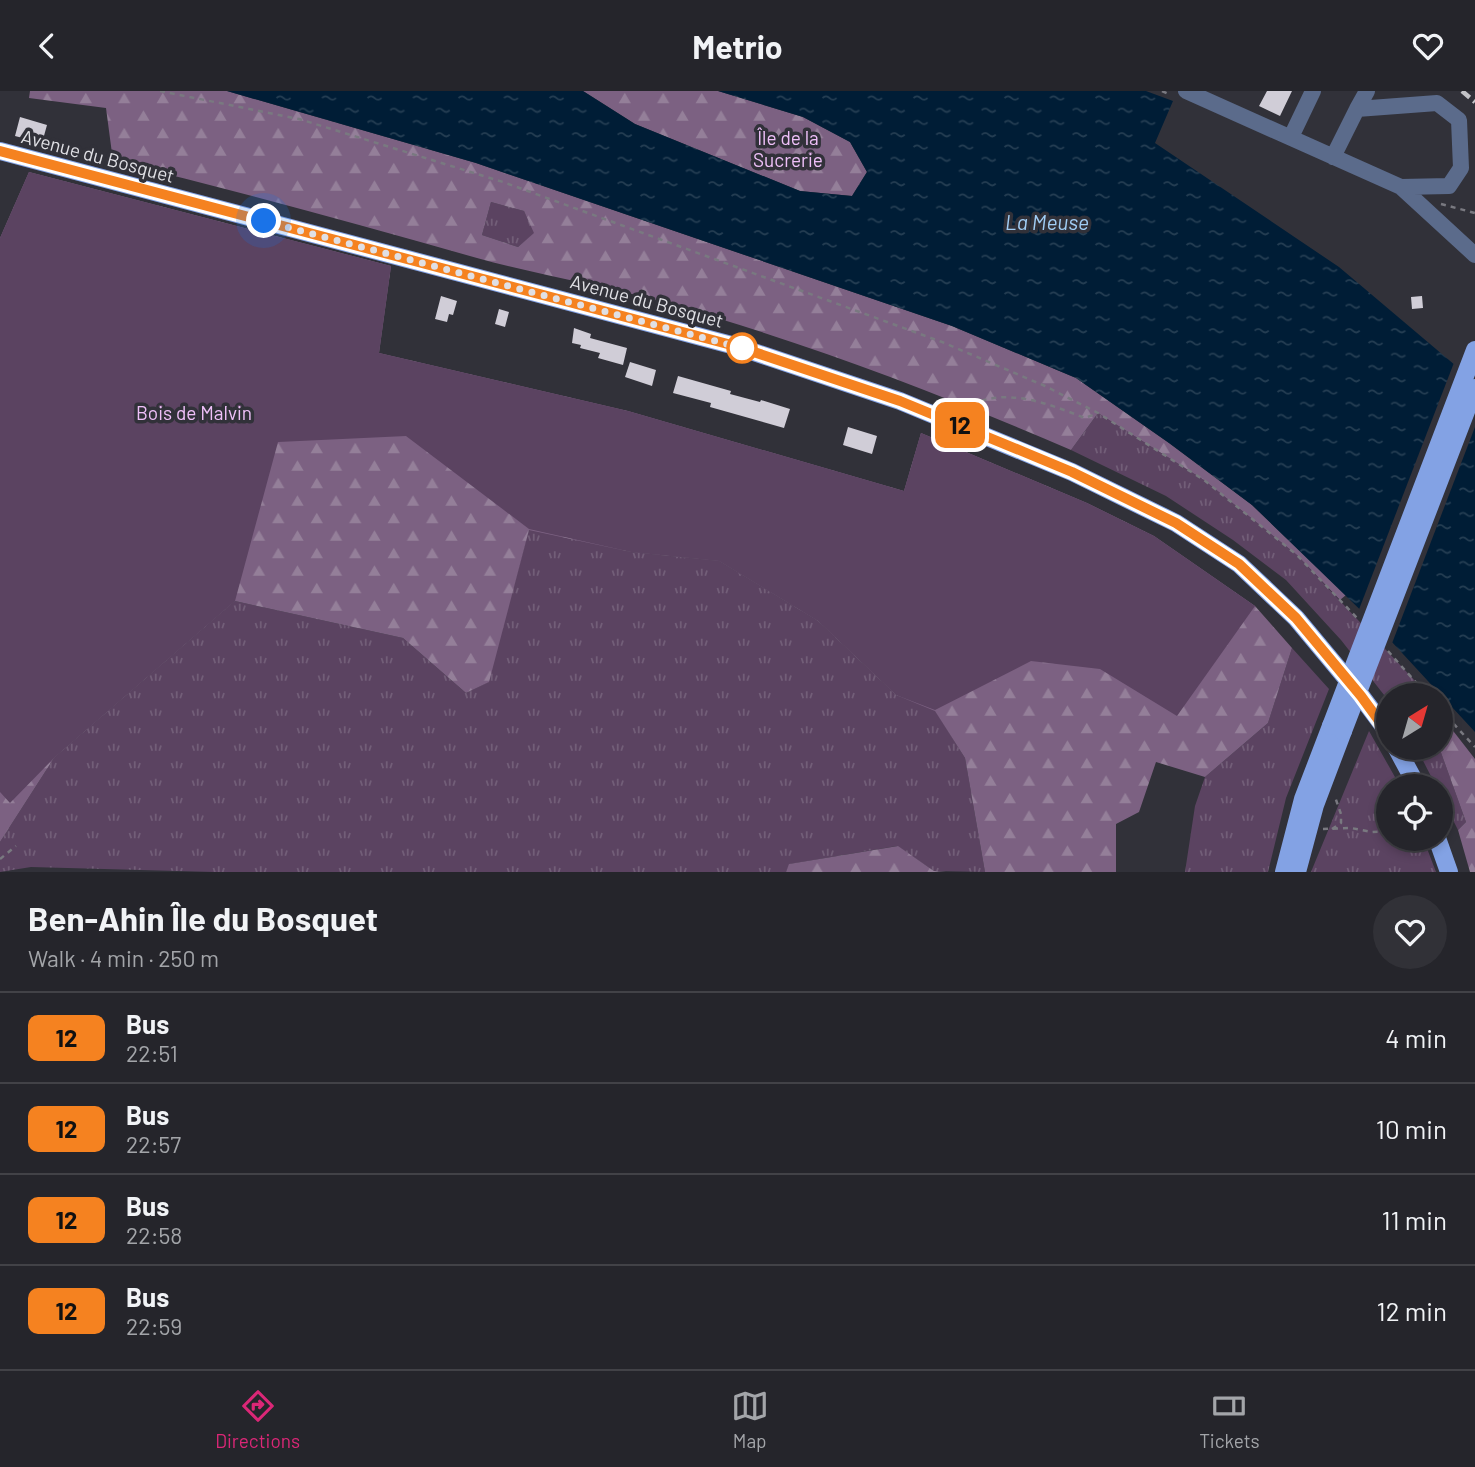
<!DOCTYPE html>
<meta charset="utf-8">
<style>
:root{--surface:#25252b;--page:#313137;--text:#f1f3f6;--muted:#a3a5a9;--line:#424247;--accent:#db2777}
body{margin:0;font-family:Barlow,sans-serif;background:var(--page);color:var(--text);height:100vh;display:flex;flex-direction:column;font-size:26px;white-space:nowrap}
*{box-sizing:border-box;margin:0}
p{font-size:23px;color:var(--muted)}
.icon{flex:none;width:38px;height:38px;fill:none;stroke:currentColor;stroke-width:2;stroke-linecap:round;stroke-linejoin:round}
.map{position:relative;height:781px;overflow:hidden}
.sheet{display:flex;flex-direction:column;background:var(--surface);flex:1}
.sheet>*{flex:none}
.badge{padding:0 14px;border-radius:10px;font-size:24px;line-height:46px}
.needle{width:46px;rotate:37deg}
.buttons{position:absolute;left:1376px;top:592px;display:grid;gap:14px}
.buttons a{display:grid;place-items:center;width:77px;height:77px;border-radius:50%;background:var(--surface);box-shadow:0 4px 10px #0003,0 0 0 2px var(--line);font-size:35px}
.you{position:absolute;width:35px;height:35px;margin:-18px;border:5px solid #fff;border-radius:50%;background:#1a73e8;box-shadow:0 0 0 10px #1a73e833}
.map>.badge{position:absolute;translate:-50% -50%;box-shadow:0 0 0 4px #fff}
.round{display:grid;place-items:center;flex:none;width:74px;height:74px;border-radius:37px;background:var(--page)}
.summary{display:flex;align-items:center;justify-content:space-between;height:119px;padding:0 28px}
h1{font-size:33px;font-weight:700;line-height:52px}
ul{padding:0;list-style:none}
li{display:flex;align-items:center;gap:21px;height:91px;padding:0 28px;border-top:2px solid var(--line)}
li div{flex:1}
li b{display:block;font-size:26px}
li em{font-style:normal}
li .badge{min-width:77px;font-weight:700;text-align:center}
header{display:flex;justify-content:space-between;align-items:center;height:91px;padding:0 28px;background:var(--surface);font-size:32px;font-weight:700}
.dock{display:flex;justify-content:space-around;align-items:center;height:98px;border-top:2px solid var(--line);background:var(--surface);font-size:19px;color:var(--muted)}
.dock a{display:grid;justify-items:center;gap:4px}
.dock .current{color:var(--accent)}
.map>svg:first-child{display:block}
</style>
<header><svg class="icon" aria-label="back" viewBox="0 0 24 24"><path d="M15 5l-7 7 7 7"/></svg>Metrio<svg class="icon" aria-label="heart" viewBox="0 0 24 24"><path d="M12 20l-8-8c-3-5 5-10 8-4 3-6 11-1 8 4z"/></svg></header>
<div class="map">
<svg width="1475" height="781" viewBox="0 0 1475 781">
<defs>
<pattern id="grass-tufts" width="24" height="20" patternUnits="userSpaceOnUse" patternTransform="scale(1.75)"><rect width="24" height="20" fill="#5b4361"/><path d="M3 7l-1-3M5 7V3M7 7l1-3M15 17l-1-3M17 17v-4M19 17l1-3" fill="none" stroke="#725e78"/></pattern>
<pattern id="forest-firs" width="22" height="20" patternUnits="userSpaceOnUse" patternTransform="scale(1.75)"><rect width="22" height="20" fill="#7c6182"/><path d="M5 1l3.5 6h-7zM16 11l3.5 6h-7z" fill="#947f99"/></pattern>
<pattern id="water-ripples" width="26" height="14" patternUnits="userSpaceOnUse" patternTransform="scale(1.75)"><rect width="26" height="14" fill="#001d36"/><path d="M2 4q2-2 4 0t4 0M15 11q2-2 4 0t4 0" fill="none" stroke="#253e53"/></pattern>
</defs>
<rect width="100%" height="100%" fill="#313139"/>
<path fill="url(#grass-tufts)" d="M491,111L524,120L535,142L518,156L482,144Z
M1098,322L1204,389L1297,464L1417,592L1402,599L1404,604H1388V609L1341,549L1286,489L1233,449L1166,405L1071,359Z
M529,438L631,461L719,470L818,530L896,604L935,619L965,667L985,781L934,780L897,755L790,773L786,781H214L31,776L0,781V751L54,667L235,510L403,547L466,602L488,591Z
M1292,557L1329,598L1286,707L1268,781H1185L1195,715L1205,686L1268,632Z
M1369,640L1400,695H1388V747H1423L1436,781H1311Z
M1416,656H1439L1466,731L1458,739L1440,703V695H1436Z"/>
<path fill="url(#forest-firs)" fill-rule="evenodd" d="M30,0H227L476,72L952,235L1076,287L1169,352L1252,414L1346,504L1340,509L1297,464L1204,389L1098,322L1071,359C941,303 809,253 673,214C608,195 541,185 477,167C356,133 235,99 113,70L106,17L29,7ZM491,111L524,120L534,142L518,156L482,144Z
M583,0H718L803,26L850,51L867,81L852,105L800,100L635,33Z
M29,81L391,175L379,262L628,320L904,400L921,342L1087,412L1154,445L1255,515L1292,557L1268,632L1205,686L1156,671L1139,721L1116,733V781H985L965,667L935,620L896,604L818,530L719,470L631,461L529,439L489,591L466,602L403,547L235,510L54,667L0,751V147Z
M1440,623L1475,668V781H1470L1458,739L1466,731L1439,656Z
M898,755L934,780L946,781H786L789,773Z"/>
<path fill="#5b4361" d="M29,81L391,175L379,262L628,320L904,400L921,342L1087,412L1154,445L1255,515L1177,625L1100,578L1031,570L935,619L896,604L818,530L719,470L631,461L529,438L406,345L278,351L235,510L54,667L10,712L0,701V147Z"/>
<path fill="url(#water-ripples)" d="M227,0H583L635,33L800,100L852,105L867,81L850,51L803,26L718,0H1146L1173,10L1155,52L1339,176L1475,291V641L1379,537L1252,414L1169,352L1076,287L952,235L476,72Z"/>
<path fill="#313139" d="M1455,269L1475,287V336L1391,555L1358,521Z"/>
<path fill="#d0cdd7" d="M1267,0H1292L1280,25L1259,15Z
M20,26L47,34L42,52L15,45Z
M441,205L457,210L453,224L449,223L447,231L435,228Z
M1422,205L1423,217L1412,218L1411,206Z
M499,218L509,221L505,236L495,233Z
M574,237L591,243L590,247L627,257L623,274L598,267L600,262L580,257L581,254L572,252Z
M630,271L656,279L652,295L625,286Z
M678,285L731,300L730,303L760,311L761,309L790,318L784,337L710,316L711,312L673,302Z
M848,336L877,345L872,363L843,354Z"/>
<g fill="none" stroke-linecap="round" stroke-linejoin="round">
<path stroke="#797980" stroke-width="2.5" stroke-dasharray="5 5" stroke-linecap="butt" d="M160,0L299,28L503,91L942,251L1045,295L1098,322L1204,389L1297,464L1357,527
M1162,0L1171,4
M1441,113L1475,122
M965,321C971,317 978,311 984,309C1018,300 1054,315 1085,327L1098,322
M1388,560L1427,604
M1440,618L1475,656
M1323,738L1351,737L1372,741L1388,740
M1332,738L1341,732V723L1335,706
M0,768L16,755"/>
<path stroke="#5b6b8b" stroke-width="16" d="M1186,0L1401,96L1449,95L1461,77L1459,29L1437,12L1357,18L1333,66
M1357,18L1367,0
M1291,46L1313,0
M1401,96L1475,164"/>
<path stroke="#83a2e4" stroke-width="18" d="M0,60L739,256L900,310L1072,381L1176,432L1239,473L1296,527L1361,605L1388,641
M1396,656L1417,695
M1437,747L1449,781
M1284,781L1303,708L1331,635
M1297,781L1315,714L1343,640"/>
<path stroke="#c2c2c7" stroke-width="4.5" stroke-dasharray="10 5" stroke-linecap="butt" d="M1462,0L1475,11"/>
<path stroke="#83a2e4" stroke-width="18" d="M1331,635L1475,259
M1343,640L1475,297"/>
</g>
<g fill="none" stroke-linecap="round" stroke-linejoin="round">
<defs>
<path id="line" d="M0,60L739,256L900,310L1024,361L1072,381L1176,432L1239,473L1296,527L1361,605L1388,642"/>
</defs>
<use href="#line" stroke="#fff" stroke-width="16"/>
<use href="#line" stroke="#f58220" stroke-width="10"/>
<path stroke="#e0e0e5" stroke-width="7" stroke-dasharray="0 12.6" d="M264,130L742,257"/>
</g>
<circle fill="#fff" stroke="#f58220" stroke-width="3.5" cx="742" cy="257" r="14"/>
<g text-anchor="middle" stroke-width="7" stroke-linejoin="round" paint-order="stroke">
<g font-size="19" fill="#efc0f9" stroke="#313139">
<text x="788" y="54">Île de la<tspan x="788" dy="22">Sucrerie</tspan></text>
<text x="194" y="329">Bois de Malvin</text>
</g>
<g font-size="19" fill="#e0e0e5" stroke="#313139">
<text transform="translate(98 65) rotate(15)" y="7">Avenue du Bosquet</text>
<text transform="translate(647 210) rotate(15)" y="7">Avenue du Bosquet</text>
</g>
<g font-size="21" font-style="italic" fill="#a0cdf5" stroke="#313139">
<text x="1047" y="139">La Meuse</text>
</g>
</g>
</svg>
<div class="buttons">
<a><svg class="needle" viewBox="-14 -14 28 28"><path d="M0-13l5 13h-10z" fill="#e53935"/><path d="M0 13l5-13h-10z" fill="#a3a5a9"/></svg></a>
<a><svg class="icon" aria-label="locate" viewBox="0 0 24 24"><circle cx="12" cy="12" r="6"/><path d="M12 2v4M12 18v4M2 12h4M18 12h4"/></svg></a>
</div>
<div class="you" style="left:264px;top:130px"></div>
<b class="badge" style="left:960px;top:334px;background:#f58220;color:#111">12</b>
</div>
<section class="sheet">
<div class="summary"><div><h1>Ben-Ahin Île du Bosquet</h1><p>Walk · 4 min · 250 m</p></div><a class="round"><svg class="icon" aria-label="heart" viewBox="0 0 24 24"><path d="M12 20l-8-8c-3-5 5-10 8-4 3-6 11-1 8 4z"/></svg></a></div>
<ul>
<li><span class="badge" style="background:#f58220;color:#111">12</span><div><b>Bus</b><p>22:51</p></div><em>4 min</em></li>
<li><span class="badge" style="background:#f58220;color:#111">12</span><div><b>Bus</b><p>22:57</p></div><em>10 min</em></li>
<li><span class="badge" style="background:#f58220;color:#111">12</span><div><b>Bus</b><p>22:58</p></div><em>11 min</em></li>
<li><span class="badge" style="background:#f58220;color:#111">12</span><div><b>Bus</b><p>22:59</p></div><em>12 min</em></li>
</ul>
</section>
<nav class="dock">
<a class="current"><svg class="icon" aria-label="directions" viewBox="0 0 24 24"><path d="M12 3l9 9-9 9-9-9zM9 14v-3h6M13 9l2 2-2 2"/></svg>Directions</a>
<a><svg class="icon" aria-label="map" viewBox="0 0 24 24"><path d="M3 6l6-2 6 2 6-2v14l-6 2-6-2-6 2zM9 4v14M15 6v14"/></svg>Map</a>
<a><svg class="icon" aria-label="tickets" viewBox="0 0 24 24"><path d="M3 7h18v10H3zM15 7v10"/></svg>Tickets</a>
</nav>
